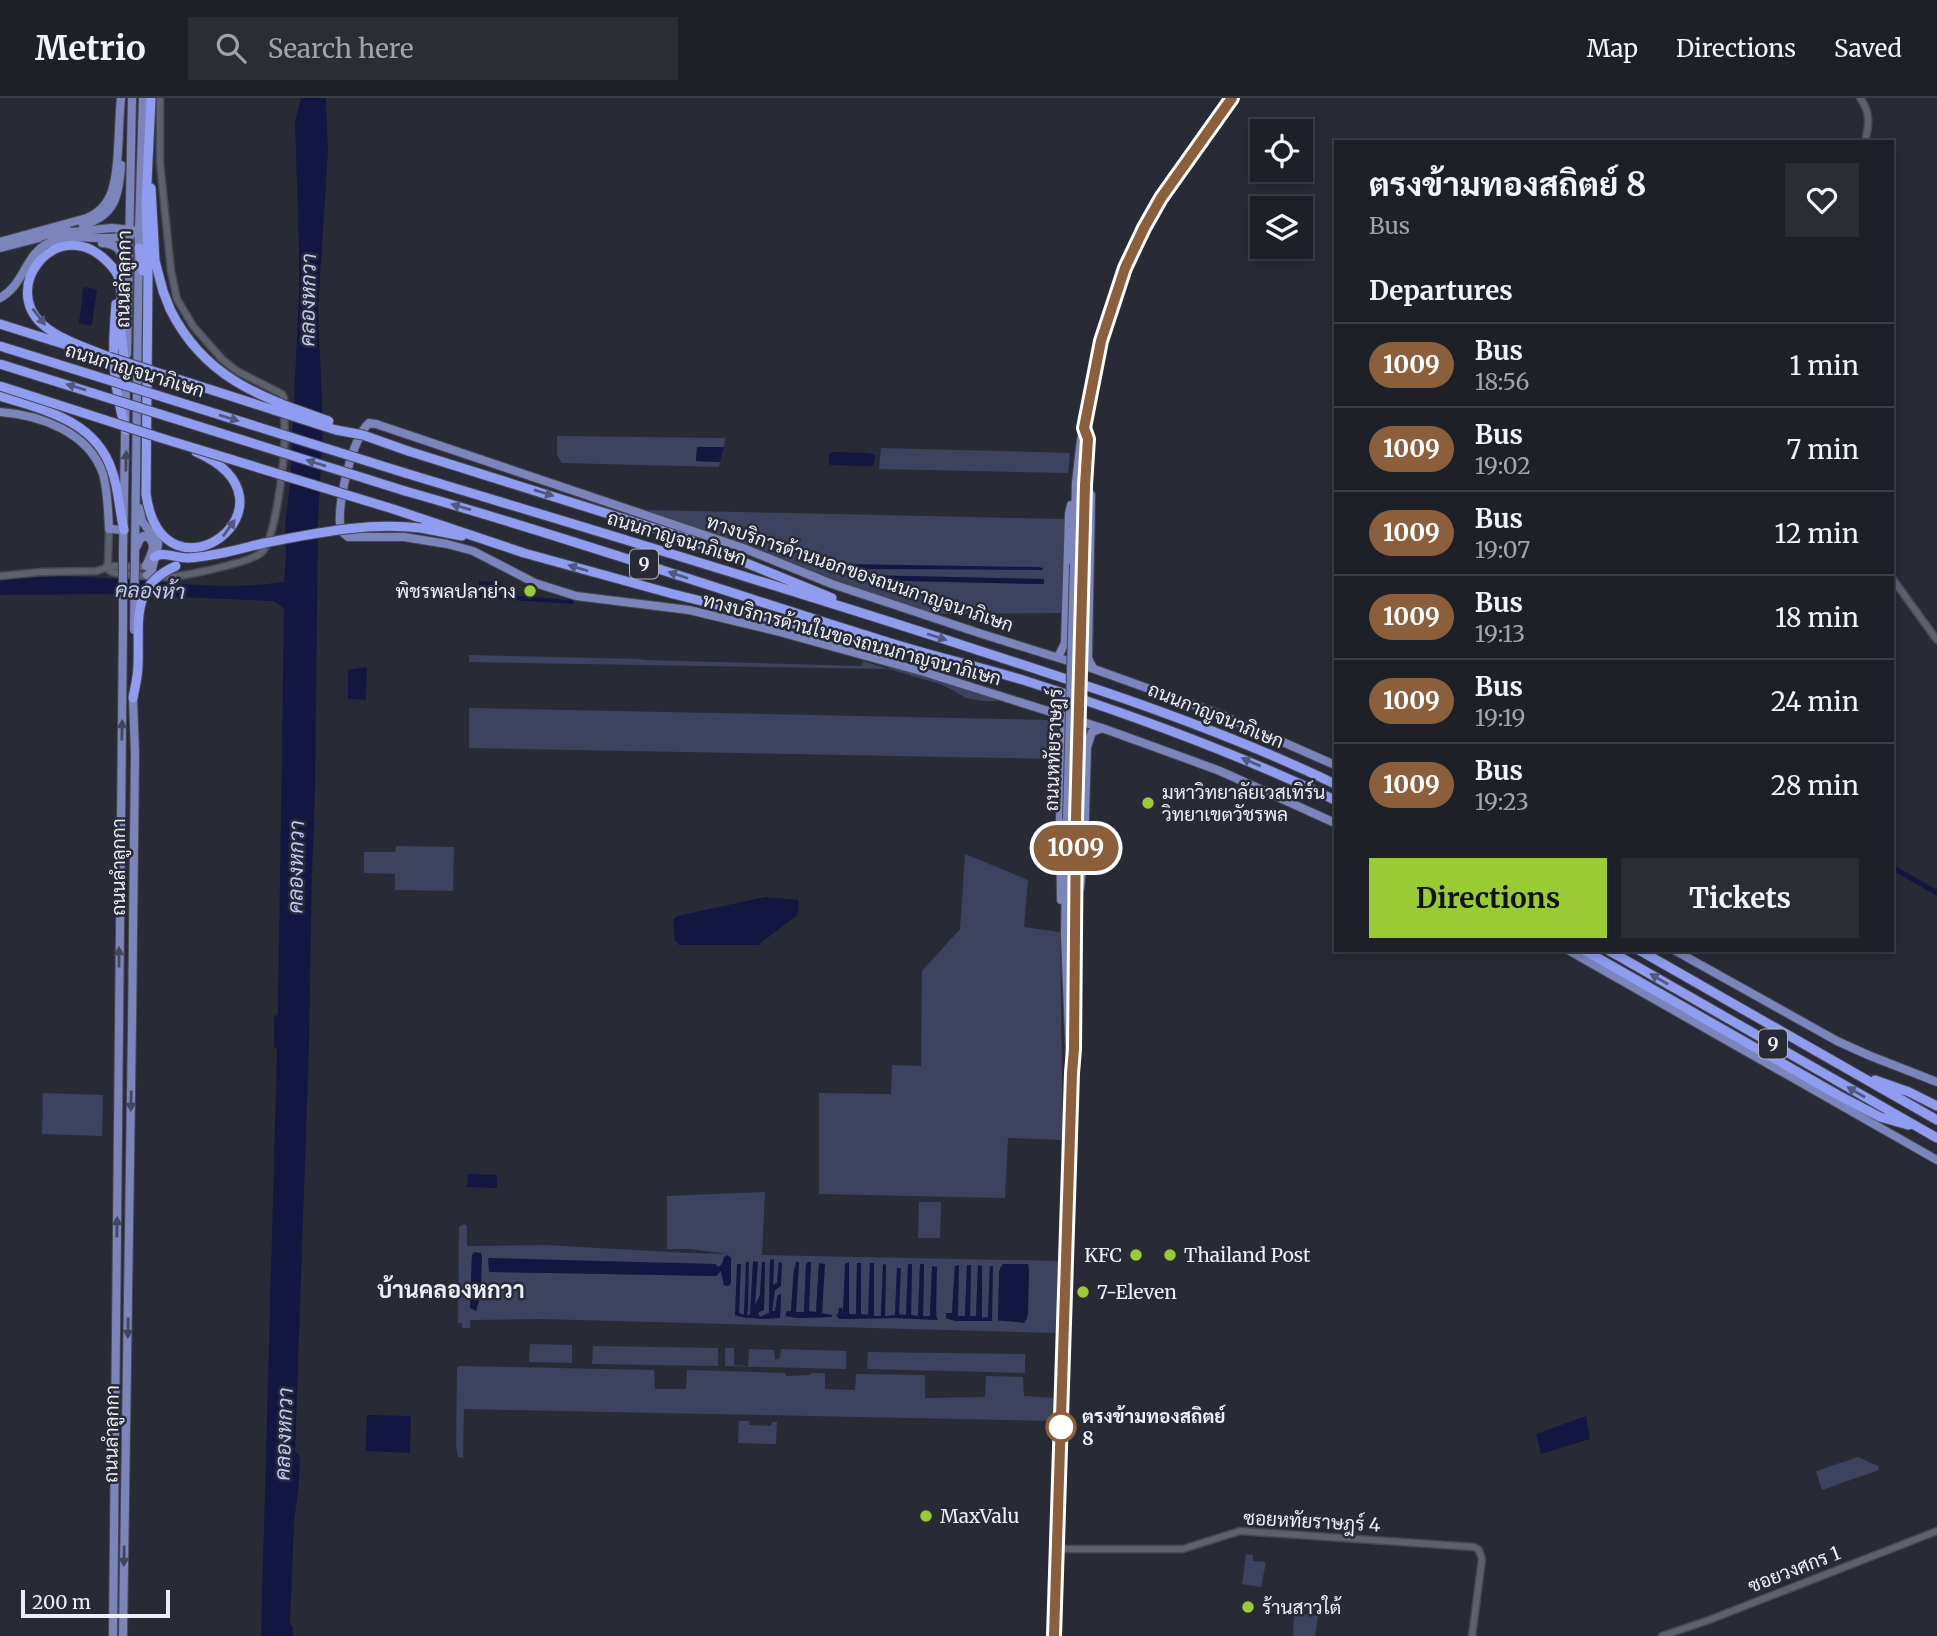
<!DOCTYPE html>
<meta charset="utf-8">
<style>
:root{--surface:#1e2028;--page:#2b2d34;--text:#f1f3f6;--muted:#a1a3a8;--line:#3c3e45;--accent:#9acb35}
body{margin:0;font-family:Merriweather,Sarabun,serif;background:var(--page);color:var(--text);height:100vh;display:flex;flex-direction:column;font-size:26px;white-space:nowrap}
*{box-sizing:border-box;margin:0}
p{font-size:23px;color:var(--muted)}
.icon{flex:none;width:38px;height:38px;fill:none;stroke:currentColor;stroke-width:2;stroke-linecap:round;stroke-linejoin:round}
.map{position:relative;flex:1;overflow:hidden}
.panel{position:absolute;left:1334px;top:42px;width:560px;height:812px;display:flex;flex-direction:column;background:var(--surface);border-radius:0px;box-shadow:0 4px 10px #0003,0 0 0 2px var(--line)}
.panel>*{flex:none}
.badge{padding:0 14px;border-radius:23px;font-size:24px;line-height:46px}
.controls{position:absolute;left:1250px;top:21px;display:grid;gap:14px}
.controls a{display:grid;place-items:center;width:63px;height:63px;border-radius:0px;background:var(--surface);box-shadow:0 4px 10px #0003,0 0 0 2px var(--line);font-size:35px}
.scale{position:absolute;left:21px;bottom:18px;width:149px;box-sizing:border-box;padding-left:7px;border:4px solid #edeff7;border-top:0;font-size:19px;line-height:24px;white-space:nowrap;color:#edeff7;-webkit-text-stroke:5px #282b36;paint-order:stroke}
.map>.badge{position:absolute;translate:-50% -50%;box-shadow:0 0 0 4px #fff}
h2{padding:0 35px;font-size:26px;line-height:63px}
.round{display:grid;place-items:center;flex:none;width:74px;height:74px;border-radius:0px;background:var(--page)}
.headline{display:flex;align-items:center;justify-content:space-between;height:119px;padding:0 35px}
h1{font-size:33px;font-weight:700;line-height:52px}
.primary-button{display:flex;gap:14px;margin-top:auto;padding:14px 35px}
.primary-button a{flex:1;height:80px;border-radius:0px;background:var(--accent);color:#111;font-size:28px;font-weight:700;line-height:80px;text-align:center}
.primary-button a+a{background:var(--page);color:var(--text)}
ul{padding:0;list-style:none}
li{display:flex;align-items:center;gap:21px;height:84px;padding:0 35px;border-top:2px solid var(--line)}
li div{flex:1}
li b{display:block;font-size:26px}
li em{font-style:normal}
li .badge{min-width:77px;font-weight:700;text-align:center}
header{display:flex;align-items:center;gap:42px;box-sizing:border-box;height:98px;padding:0 35px;background:var(--surface);border-bottom:2px solid var(--line)}
header strong{font-size:33px}
nav{display:flex;gap:38px;margin-inline-start:auto;font-size:24px}
.search{width:490px;height:63px;background:var(--page);display:flex;align-items:center;gap:18px;box-sizing:border-box;padding:0 24px;border-radius:0px;color:var(--muted);font-size:26px}
.map>svg:first-child{display:block}
</style>
<header>
<strong>Metrio</strong>
<div class="search"><svg class="icon" aria-label="search" viewBox="0 0 24 24"><circle cx="10" cy="10" r="6"/><path d="M15 15l6 6"/></svg>Search here</div>
<nav><a>Map</a><a>Directions</a><a>Saved</a></nav>
</header>
<div class="map">
<svg width="1937" height="1538" viewBox="0 0 1937 1538">
<rect width="100%" height="100%" fill="#282b36"/>
<path fill="#3d425f" fill-rule="evenodd" d="M557,338L725,340L724,349H697L696,363L720,364L719,369L562,365L557,357Z
M881,350L1070,355L1068,375L879,371Z
M645,412L1066,421L1063,515L930,516L865,494L753,450ZM842,466L1042,472L857,470L858,476L862,477L1044,481L1043,486L862,482Z
M469,557L640,561L644,562L862,568L863,563L888,571L890,568L999,600L998,603H983L966,600L943,587L889,571L469,564Z
M469,610L1050,622L1060,635L1058,661L469,650Z
M396,748L454,749L453,793L395,792V776L364,775V754H395Z
M965,756L1028,782L1024,829L1060,834L1063,1042L1008,1040L1005,1100L819,1096V995L891,996L892,967L921,968L922,873L960,831Z
M43,995L103,997L102,1038L42,1036Z
M765,1094L762,1157L1060,1163L1057,1235L540,1221L470,1222V1230H462V1225H458L459,1129L464,1126L467,1128V1148L546,1147L687,1155L729,1156L689,1151H667V1098ZM472,1157C476,1175 485,1195 476,1212L470,1210ZM728,1158L731,1160L729,1188L724,1187L721,1173L716,1178L489,1174L718,1169L722,1166ZM770,1162H774L773,1188L777,1185L779,1164L781,1188L775,1192L772,1213H775L777,1199L781,1196L780,1220H745L735,1217L740,1194L739,1215L744,1216L748,1164V1210L746,1217L751,1216L753,1164L756,1192L754,1206L756,1207L760,1197L762,1164H765L764,1212L759,1214V1219L769,1215ZM799,1164L796,1214H804L806,1167L811,1165L808,1214L816,1215L819,1166L822,1215L832,1219L797,1220L786,1218L791,1213L794,1171ZM846,1165H849V1216H856L857,1166H861V1216L869,1217L870,1165H874L873,1218H881L883,1166L886,1167L885,1218H895L897,1171L900,1170L899,1217L906,1218L908,1166H912L911,1218H918L920,1167L924,1166L923,1218H930L932,1168L937,1222L896,1220L841,1221L838,1216L841,1213L843,1215ZM958,1167V1218H965L967,1167L971,1168L970,1218L976,1219L978,1168H982V1220L988,1219L990,1169L992,1223L947,1221V1215L952,1216L955,1168ZM1000,1170L1029,1171L1027,1222L999,1223L998,1222Z
M919,1104H941L940,1140H918Z
M530,1246L572,1247V1265L529,1264Z
M593,1248L718,1250V1268L592,1266Z
M725,1250H734V1267L748,1268L749,1251L774,1252L775,1262L780,1260L781,1251L846,1253V1271L725,1268Z
M868,1254L1025,1256V1275L867,1271Z
M459,1268L654,1272L655,1291H686L687,1272L785,1275L786,1278L809,1277L811,1275H825V1291L855,1292L856,1276L925,1277V1300L985,1299L986,1278L1023,1279L1024,1298L1057,1300L1056,1323L464,1311L463,1360L458,1359L456,1348L457,1270Z
M739,1323H749V1327L771,1328L772,1324H777L776,1346L738,1345Z
M1858,1359L1878,1368L1879,1372L1822,1392L1816,1373Z
M1246,1456L1253,1457V1463L1266,1464L1261,1489L1242,1486Z
M1294,1515L1318,1518L1315,1538H1293Z"/>
<path fill="#141642" d="M301,0H326L328,54L318,210L323,329L318,427L315,696L312,775L309,948L295,1353L300,1359L299,1383L294,1425L290,1526L293,1530V1538H261L277,952L274,948V919L278,916L284,510L273,503L103,496L0,497V480C27,480 54,477 80,479C148,481 217,494 284,484L286,458L285,428L290,386L299,197V152L295,23Z
M85,189L95,191L97,193L92,226L90,228L79,225L83,191Z
M697,349H724L720,364L696,363Z
M834,354L869,355L875,357L874,366L869,368L831,367L829,366V356Z
M841,466L1038,469L1043,470L1042,472L857,471L858,476L862,477L1044,481V486L862,482L839,473L836,470Z
M479,483L501,484L500,496L567,502L568,500H574L573,506L479,500Z
M367,569L366,602L348,601V572Z
M765,799L798,802L799,810L796,818L758,847H679L675,842L673,822L677,818Z
M468,1076L497,1077V1090L467,1089Z
M474,1154L481,1155L482,1160L481,1195L476,1213L470,1210L472,1157Z
M728,1157L731,1160V1183L730,1187L727,1188L724,1187L721,1173L716,1178L489,1174L488,1161L489,1160L715,1166L719,1169L722,1166L724,1159Z
M774,1161L773,1187L777,1185L779,1164L782,1165L781,1188L775,1192L772,1213H775L778,1197L781,1196L780,1220L761,1221L737,1218L735,1217L737,1166H741L739,1215L742,1217L744,1216L746,1164H749L748,1210L747,1217H750L753,1163L758,1164L755,1207L760,1197L762,1164H765L764,1212L759,1214L758,1216L761,1219L769,1215L770,1162Z
M796,1164H799L796,1214H804L806,1166L808,1164H811L809,1213L816,1214L819,1165L825,1166L822,1215L832,1217V1219L797,1220L785,1218L787,1213H791L794,1171L795,1170Z
M849,1164V1216H856L857,1165H861V1216L868,1217L870,1165H874V1218H881L883,1166L886,1167L885,1218L895,1217L897,1170H901L899,1216L906,1217L908,1166H912L911,1217L918,1218L920,1166H924L923,1218H930L932,1168L937,1169L936,1219L938,1222L895,1220L839,1221L836,1217L838,1216L839,1210H842L843,1214L845,1166Z
M1003,1166H1028L1029,1171L1028,1217L1024,1225L998,1222L999,1174L1001,1168Z
M959,1167L958,1218H965L967,1167H971L970,1218H976L978,1167L982,1168V1220L988,1219L990,1168H993L992,1223H955L946,1220V1215H952L955,1168Z
M367,1317L411,1318L410,1355L366,1353Z
M1586,1318L1590,1341L1541,1356L1536,1336Z"/>
<g fill="none" stroke-linecap="round" stroke-linejoin="round">
<path stroke="#141642" stroke-width="5" d="M1892,769L1937,795"/>
<defs>
<path id="minor" d="M1860,0C1871,14 1869,27 1865,44
M107,469L110,473L115,475C132,476 151,480 169,479C185,478 253,464 262,454C274,442 281,384 283,365C286,344 284,322 284,300L282,296L237,273L222,261L193,228L177,201L171,173L160,65V0
M107,469L108,463L109,431
M0,478L41,474L97,473L111,468L144,469
M1892,480L1937,542
M1057,1451H1183L1240,1433L1474,1449L1479,1452L1482,1461L1472,1538
M1662,1538L1709,1522L1937,1433"/>
<path id="major" d="M83,127C115,118 119,98 121,67
M62,135L112,130L132,132
M36,140L67,131
M0,144L87,120C97,116 105,109 110,98C120,76 118,26 121,0
M102,145C117,146 122,152 124,167
M0,150L39,140
M0,200C18,190 22,173 34,157C53,132 84,141 111,140C119,140 125,136 132,136
M127,256L132,0
M0,314C40,317 89,334 103,376C108,394 108,413 109,431L124,432
M1085,388L1091,397L1088,559L1090,565L1094,571
M139,410L142,423L158,445C158,456 152,464 152,474L147,477
M137,448L139,443L143,438L148,439C158,447 150,458 146,468
M123,455L126,283
M135,458L139,132L143,0
M1074,466L1076,385L1081,342L1101,244L1117,193L1133,153L1153,113L1232,0
M1084,466L1088,341L1084,330
M1058,559L1065,545L1069,416L1071,407
M1057,615L1063,624L1065,634L1060,719L1061,802
M1335,667L1219,616L1094,571L979,535L832,486L743,450L376,326L369,325C352,340 335,411 341,433L348,439H404L447,446L473,453L535,485L576,498L689,512L776,533L924,574L1102,630L1182,659L1220,673L1335,725
M1067,721L1065,837L1070,962
M1080,790L1084,752L1087,649L1092,634L1102,630
M1568,852L1937,1062
M1674,852L1837,943L1868,957L1937,984
M113,1538L123,524
M123,1538L132,927L135,656L133,600
M1054,1538L1071,975L1074,951L1076,721"/>
<path id="highway" d="M151,0L146,105L148,176L146,396C163,516 312,405 196,354
M151,90L155,163L163,193L170,211
M139,150L143,173
M116,206C112,253 112,286 126,332
M0,226L73,249
M109,259C87,250 60,242 42,226C1,188 55,121 101,158C107,163 115,171 118,178C124,194 120,214 121,231C122,247 125,263 126,279
M0,298C45,312 96,323 112,373C119,392 119,412 124,432
M408,353L685,440L832,500
M405,375C593,432 781,488 968,549C1092,589 1217,629 1335,686
M405,393C565,438 722,493 881,542C928,557 976,568 1023,582C1130,616 1234,654 1335,702
M393,411L524,455L673,496L816,531L850,537
M421,430L462,438
M154,459C164,453 175,460 187,460C212,459 239,451 264,445
M1584,852L1838,997L1880,1019L1908,1027
M1608,852L1937,1040
M1639,852L1937,1022
M1875,982L1909,994L1937,1008"/>
</defs>
<use href="#minor" stroke="#464851" stroke-width="9"/>
<use href="#major" stroke="#464851" stroke-width="10"/>
<use href="#highway" stroke="#464851" stroke-width="11"/>
<use href="#minor" stroke="#5d606d" stroke-width="6"/>
<use href="#major" stroke="#7c84bc" stroke-width="8"/>
<use href="#highway" stroke="#909cf0" stroke-width="9"/>
<defs>
<path id="major-bridge" d="M123,524V455
M134,532L135,458
M1067,721L1074,466
M1076,721L1084,466"/>
<path id="highway-bridge" d="M170,211C204,280 260,299 329,323
M0,248L405,375
M109,259L336,332L363,337L408,353
M0,266L405,393
M0,288L161,340L393,411
M264,445C317,435 367,424 421,430
M133,600C135,589 138,578 138,567C140,526 129,488 176,468"/>
</defs>
<use href="#major-bridge" stroke="#464851" stroke-width="10" stroke-linecap="butt"/>
<use href="#highway-bridge" stroke="#464851" stroke-width="11" stroke-linecap="butt"/>
<use href="#major-bridge" stroke="#7c84bc" stroke-width="8"/>
<use href="#highway-bridge" stroke="#909cf0" stroke-width="9"/>
</g>
<defs><path id="oneway-solid" d="M-6-.8H1V-3.2L6.5 0L1 3.2V.8H-6Z" transform="scale(1.75)"/></defs>
<g fill="#525880">
<use href="#oneway-solid" transform="translate(39 219) rotate(52)"/>
<use href="#oneway-solid" transform="translate(76 289) rotate(-163)"/>
<use href="#oneway-solid" transform="translate(229 320) rotate(17)"/>
<use href="#oneway-solid" transform="translate(316 365) rotate(-163)"/>
<use href="#oneway-solid" transform="translate(544 395) rotate(17)"/>
<use href="#oneway-solid" transform="translate(461 409) rotate(-164)"/>
<use href="#oneway-solid" transform="translate(229 430) rotate(-54)"/>
<use href="#oneway-solid" transform="translate(578 470) rotate(-164)"/>
<use href="#oneway-solid" transform="translate(678 477) rotate(-162)"/>
<use href="#oneway-solid" transform="translate(937 539) rotate(18)"/>
<use href="#oneway-solid" transform="translate(1251 664) rotate(-157)"/>
<use href="#oneway-solid" transform="translate(1659 881) rotate(-150)"/>
<use href="#oneway-solid" transform="translate(1856 994) rotate(-150)"/>
</g>
<g fill="#41465e">
<use href="#oneway-solid" transform="translate(126 363) rotate(-89)"/>
<use href="#oneway-solid" transform="translate(122 632) rotate(-89)"/>
<use href="#oneway-solid" transform="translate(119 859) rotate(-90)"/>
<use href="#oneway-solid" transform="translate(131 1003) rotate(91)"/>
<use href="#oneway-solid" transform="translate(117 1129) rotate(-89)"/>
<use href="#oneway-solid" transform="translate(128 1230) rotate(91)"/>
<use href="#oneway-solid" transform="translate(124 1458) rotate(91)"/>
</g>
<g fill="none" stroke-linecap="round" stroke-linejoin="round">
<defs>
<path id="line" d="M1054,1538L1072,975L1074,951L1076,721L1085,387L1088,341L1084,330L1101,243L1125,170L1144,130L1161,100L1232,0"/>
</defs>
<use href="#line" stroke="#fff" stroke-width="16"/>
<use href="#line" stroke="#8b5e3c" stroke-width="10"/>
</g>
<g fill="#9acb35" stroke="#282b36" stroke-width="2.5">
<circle cx="530" cy="493" r="7"/>
<circle cx="1148" cy="705" r="7"/>
<circle cx="1136" cy="1157" r="7"/>
<circle cx="1170" cy="1157" r="7"/>
<circle cx="1083" cy="1194" r="7"/>
<circle cx="926" cy="1418" r="7"/>
<circle cx="1248" cy="1509" r="7"/>
</g>
<circle fill="#fff" stroke="#8b5e3c" stroke-width="3.5" cx="1061" cy="1329" r="14"/>
<g text-anchor="middle" stroke-width="5" stroke-linejoin="round" paint-order="stroke">
<g fill="#282b36" stroke="#b2b4bd" stroke-width="2">
<rect x="630" y="451.5" width="28" height="29" rx="5"/>
<rect x="1759" y="931.5" width="28" height="29" rx="5"/>
</g>
<g font-size="18" font-weight="bold" fill="#edeff7">
<text x="644" y="472">9</text>
<text x="1773" y="952">9</text>
</g>
<g font-size="19" fill="#edeff7" stroke="#282b36">
<text transform="translate(123 181) rotate(-89)" y="7">ถนนลำลูกกา</text>
<text transform="translate(135 272) rotate(17)" y="7">ถนนกาญจนาภิเษก</text>
<text transform="translate(677 440) rotate(17)" y="7">ถนนกาญจนาภิเษก</text>
<text transform="translate(860 475) rotate(19)" y="7">ทางบริการด้านนอกของถนนกาญจนาภิเษก</text>
<text transform="translate(852 541) rotate(15)" y="7">ทางบริการด้านในของถนนกาญจนาภิเษก</text>
<text transform="translate(1216 617) rotate(22)" y="7">ถนนกาญจนาภิเษก</text>
<text transform="translate(1053 652) rotate(-88)" y="7">ถนนหทัยราษฎร์</text>
<text transform="translate(118 769) rotate(-90)" y="7">ถนนลำลูกกา</text>
<text transform="translate(111 1336) rotate(-89)" y="7">ถนนลำลูกกา</text>
<text transform="translate(1312 1423) rotate(3)" y="7">ซอยหทัยราษฎร์ 4</text>
<text transform="translate(1794 1471) rotate(-21)" y="7">ซอยวงศกร 1</text>
</g>
<g font-size="19" fill="#edeff7" stroke="#282b36" text-anchor="start">
<text x="516" y="500" text-anchor="end">พิชรพลปลาย่าง</text>
<text x="1162" y="701">มหาวิทยาลัยเวสเทิร์น<tspan x="1162" dy="22">วิทยาเขตวัชรพล</tspan></text>
<text x="1122" y="1164" text-anchor="end">KFC</text>
<text x="1184" y="1164">Thailand Post</text>
<text x="1097" y="1201">7-Eleven</text>
<text x="940" y="1425">MaxValu</text>
<text x="1262" y="1516">ร้านสาวใต้</text>
</g>
<g font-size="19" font-weight="bold" fill="#edeff7" stroke="#282b36" text-anchor="start">
<text x="1082" y="1325">ตรงข้ามทองสถิตย์<tspan x="1082" dy="22">8</tspan></text>
</g>
<g font-size="21" font-style="italic" fill="#bfc8f7" stroke="#282b36">
<text transform="translate(308 202) rotate(-89)" y="7">คลองหกวา</text>
<text transform="translate(150 493) rotate(2)" y="7">คลองห้า</text>
<text transform="translate(296 769) rotate(-89)" y="7">คลองหกวา</text>
<text transform="translate(284 1336) rotate(-88)" y="7">คลองหกวา</text>
</g>
<g font-size="23" font-weight="bold" fill="#edeff7" stroke="#282b36">
<text x="451" y="1200">บ้านคลองหกวา</text>
</g>
</g>
</svg>
<div class="controls">
<a><svg class="icon" aria-label="locate" viewBox="0 0 24 24"><circle cx="12" cy="12" r="6"/><path d="M12 2v4M12 18v4M2 12h4M18 12h4"/></svg></a>
<a><svg class="icon" aria-label="layers" viewBox="0 0 24 24"><path d="M12 4l9 5-9 5-9-5zM3 14l9 5 9-5"/></svg></a>
</div>
<div class="scale">200 m</div>
<b class="badge" style="left:1076px;top:750px;background:#8b5e3c;color:#fff">1009</b>
<section class="panel">
<div class="headline"><div><h1>ตรงข้ามทองสถิตย์ 8</h1><p>Bus</p></div><a class="round"><svg class="icon" aria-label="heart" viewBox="0 0 24 24"><path d="M12 20l-8-8c-3-5 5-10 8-4 3-6 11-1 8 4z"/></svg></a></div>
<h2>Departures</h2>
<ul>
<li><span class="badge" style="background:#8b5e3c;color:#fff">1009</span><div><b>Bus</b><p>18:56</p></div><em>1 min</em></li>
<li><span class="badge" style="background:#8b5e3c;color:#fff">1009</span><div><b>Bus</b><p>19:02</p></div><em>7 min</em></li>
<li><span class="badge" style="background:#8b5e3c;color:#fff">1009</span><div><b>Bus</b><p>19:07</p></div><em>12 min</em></li>
<li><span class="badge" style="background:#8b5e3c;color:#fff">1009</span><div><b>Bus</b><p>19:13</p></div><em>18 min</em></li>
<li><span class="badge" style="background:#8b5e3c;color:#fff">1009</span><div><b>Bus</b><p>19:19</p></div><em>24 min</em></li>
<li><span class="badge" style="background:#8b5e3c;color:#fff">1009</span><div><b>Bus</b><p>19:23</p></div><em>28 min</em></li>
</ul>
<div class="primary-button"><a>Directions</a><a>Tickets</a></div>
</section>
</div>
